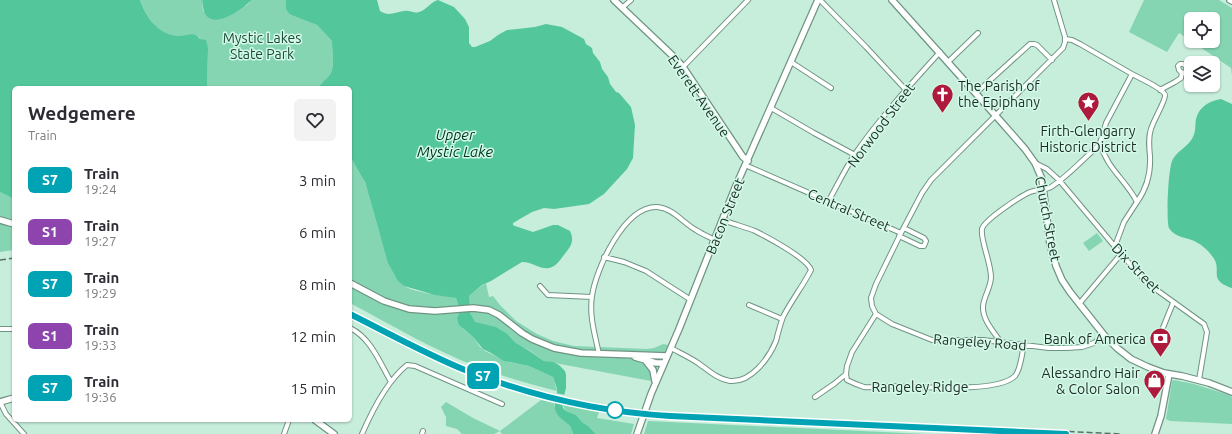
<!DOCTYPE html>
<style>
:root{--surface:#fff;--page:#f2f2f3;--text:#2b2b33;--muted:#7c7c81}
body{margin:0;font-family:Ubuntu,sans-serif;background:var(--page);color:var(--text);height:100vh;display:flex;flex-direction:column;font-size:15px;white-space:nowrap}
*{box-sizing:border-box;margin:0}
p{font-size:13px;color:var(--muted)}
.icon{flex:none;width:22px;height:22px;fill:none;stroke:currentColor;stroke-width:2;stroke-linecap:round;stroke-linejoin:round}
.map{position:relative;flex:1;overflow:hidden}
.drawer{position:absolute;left:12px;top:86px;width:340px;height:336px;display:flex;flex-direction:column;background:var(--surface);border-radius:6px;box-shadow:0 1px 3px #0004}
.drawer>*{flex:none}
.badge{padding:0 8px;border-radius:6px;font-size:14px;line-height:26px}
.buttons{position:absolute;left:1184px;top:12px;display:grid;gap:8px}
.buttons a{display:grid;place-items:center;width:36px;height:36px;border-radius:6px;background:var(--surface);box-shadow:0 1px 3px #0004;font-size:20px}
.map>.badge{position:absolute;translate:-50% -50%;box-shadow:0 0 0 2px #fff}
.round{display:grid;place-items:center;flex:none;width:42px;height:42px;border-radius:6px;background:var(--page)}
.summary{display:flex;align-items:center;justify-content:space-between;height:68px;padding:0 16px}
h1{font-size:19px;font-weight:700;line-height:30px}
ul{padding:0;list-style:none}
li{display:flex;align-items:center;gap:12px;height:52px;padding:0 16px}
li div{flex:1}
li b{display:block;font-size:15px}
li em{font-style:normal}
li .badge{min-width:44px;font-weight:700;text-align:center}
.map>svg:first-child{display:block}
</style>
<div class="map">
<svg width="1232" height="434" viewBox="0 0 1232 434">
<rect width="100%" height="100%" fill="#c7eddb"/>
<path fill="#85d5b3" d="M140,0H202L203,11L246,6L252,0H286C285,6 285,11 291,15L317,25L332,41C332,52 335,62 331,73C328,79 320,82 319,88H207L208,48L198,36C190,34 187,36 179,37C161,38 145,16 140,0Z
M1144,0H1219L1232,8V75L1231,68L1191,41H1213V19H1191V41L1179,33L1167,52L1129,32Z
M350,156C355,165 362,173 365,183C372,203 388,275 403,285C413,293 443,295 456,298L458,304L459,314L463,329L473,337L480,347L485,351L508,362L529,366L553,377L557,391C529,384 502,376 475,366C432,349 391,325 350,303Z
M0,192L14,199V250L0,252Z
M1097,233L1103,241L1089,251L1083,243Z
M486,283L489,297L493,296L500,305L516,321L537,334L553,341L574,346L647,349L654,348L663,344L668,345L651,381L544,361C539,358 536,356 532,352C527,348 520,347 516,343C510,338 506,332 499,329C492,325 480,326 475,322C469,317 468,303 469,296L480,287Z
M1174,380L1194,384L1229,395L1232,397V424L1170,421L1166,419L1172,381Z
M541,400L554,403C555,420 571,419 573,434H502L500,431L494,434H462L457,429L446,426V417L441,407L446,402L473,418L500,431Z
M562,404L599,412L597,418L634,424L631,434H596L588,426L582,422L576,415L566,411Z
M648,421L926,434H644Z"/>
<path fill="#53c69b" d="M0,0H140C145,16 159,35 177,36C186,37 194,30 200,39L206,40L208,48L207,88H14V199L0,192Z
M202,0H252C243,8 216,29 206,15C203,11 203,5 202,0Z
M286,0H377L380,11C389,17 395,12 404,11C410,10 414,14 419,12C427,10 430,2 438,0L454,7L465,19L469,27V43L472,47H475L490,41L498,35L507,30L535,27L546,24L562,27L584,39L586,44L592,48L593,53L600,62L602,69L608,77L610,84L616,92L619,93L631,107L635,125L633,158L627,169L604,194L589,204L554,209L544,208L532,212L513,223V225L515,226L533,232L553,225H558L570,231C574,239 572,245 567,251C558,262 554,273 537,266C532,264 528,262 522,262L491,281L482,285L469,296L470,313L475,322L496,327L506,333L516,343L531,352L539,358L544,361L553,362L559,365L565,371L566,375V388L562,404L563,408L566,411L576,415L582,422L588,426L596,434H573C571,421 561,422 556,412C552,404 558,397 557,389C556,385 554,380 553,377L529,366L504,361L491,353L483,349L473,337L459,325L457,318L459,314L458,304L456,298L435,295L404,286L398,281L388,263L365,182L350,156V88H319C320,82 328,79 331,73C335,62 332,52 332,41L317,25L291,15C285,11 285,6 286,0Z
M1221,99L1232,104V288C1206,279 1224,270 1212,256C1208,250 1202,245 1196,242C1187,237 1175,238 1169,228C1166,221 1168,166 1173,159C1178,150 1188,147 1193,137C1196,131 1195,125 1196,119C1199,107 1209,101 1221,99Z"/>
<path fill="#c7eddb" d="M555,393L566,395L564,404L553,402Z"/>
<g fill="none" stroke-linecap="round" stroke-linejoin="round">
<defs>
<path id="street" d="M820,0L866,47L906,90
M622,8L631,0
M791,62L831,88
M948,62L978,33
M683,67L748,0
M1132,74C1139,78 1164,89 1165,95C1166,100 1153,121 1151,129C1148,138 1149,147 1150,156C1151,174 1147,188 1137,202
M1160,90L1175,82L1181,78L1182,73C1186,73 1187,70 1186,66L1183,64H1180L1178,66L1179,70L1182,73
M976,93L1030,44H1034L1037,45L1052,60
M771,108L814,133L855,155
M1100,143C1107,169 1126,180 1137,202L1124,222L1115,246
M1035,163L1047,169L1059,180L1121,254L1147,283L1204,324L1207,332L1199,380
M745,165L901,233L922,193L931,180L1063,48L1065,42V37L1054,0
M828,202C837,186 845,169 855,154C880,118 910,85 940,52
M901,233L876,284L871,298L872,306L876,314L892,324L932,340H983L1049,348H1067L1082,347L1094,343L1104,335
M899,236L920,246H924L926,241L924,238L904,228
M604,257L624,262L646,271L691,300
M540,286L548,295L592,297
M1079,304L1121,254
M749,305L782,319
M350,328C371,338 380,363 391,382
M0,329H14
M1160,335L1173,303
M1000,341C993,331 982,319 983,306C984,296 991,287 991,277C991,263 980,239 982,229C984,220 1021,196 1030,192C1037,189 1044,191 1051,187C1067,177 1081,161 1095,149L1100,143L1106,123L1132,74L1080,44L1072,40L1065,39
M671,348C680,353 689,357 698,363C708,370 717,379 730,381C751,383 769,358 776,341C778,333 780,325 783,317C791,301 803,286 811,270C807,258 767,237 755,231C745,227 733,224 723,220
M599,354C595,335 589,316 592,296C596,269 624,206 657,207C673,208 683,223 696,230C702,234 709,237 715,240
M846,374L847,380C853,383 858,385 864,387C872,388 881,386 889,386C915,386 997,394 1015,376C1021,369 1022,353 1024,344
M815,397L834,384L846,374L847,366L852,352L876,314
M0,402L6,414L24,434
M284,434L289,420
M362,434C372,411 387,381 407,365L415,366L502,404
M422,434L423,431"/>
<path id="secondary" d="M614,0L675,58L683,67L743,157L748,161
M892,0L996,116L1025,149L1035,163L1042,179L1050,244L1056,266L1062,280L1070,292L1104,335L1117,348L1131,359L1148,367L1164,373L1182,376L1209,383L1232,392
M1230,0L1232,1
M0,220L14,224
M350,283L384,301L409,309L435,311L473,308L489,310L499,315L522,333L532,339L554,348L581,353L667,356
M635,357L656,363H664
M646,361L653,370L655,381
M0,402L14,398
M315,420L334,434
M637,434L651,394L679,329L735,188L818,0
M1155,434L1161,416L1169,374"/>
</defs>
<use href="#street" stroke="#709484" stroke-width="6"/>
<use href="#secondary" stroke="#709484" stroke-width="8"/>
<use href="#street" stroke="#fff" stroke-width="4"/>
<use href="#secondary" stroke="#fff" stroke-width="5.5"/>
<path stroke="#5a7167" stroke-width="1.5" stroke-dasharray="6 3" stroke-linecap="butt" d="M0,260L14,258
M350,311C388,330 426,350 466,367C531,394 600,409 670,413L1122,434"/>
</g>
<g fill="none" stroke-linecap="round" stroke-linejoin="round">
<defs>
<path id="line" d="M350,314C388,333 426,354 465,370C531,396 599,412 670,416L1066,434"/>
</defs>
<use href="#line" stroke="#fff" stroke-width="9"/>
<use href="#line" stroke="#00a3b4" stroke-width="6"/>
</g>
<defs>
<symbol id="church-pin" viewBox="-11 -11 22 30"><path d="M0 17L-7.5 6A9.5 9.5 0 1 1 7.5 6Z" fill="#ae1a3c" stroke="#d4fae9"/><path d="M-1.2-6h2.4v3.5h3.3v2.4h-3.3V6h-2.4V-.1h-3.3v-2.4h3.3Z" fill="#fff"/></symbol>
<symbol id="sight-pin" viewBox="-11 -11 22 30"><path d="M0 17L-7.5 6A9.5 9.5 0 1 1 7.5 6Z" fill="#ae1a3c" stroke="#d4fae9"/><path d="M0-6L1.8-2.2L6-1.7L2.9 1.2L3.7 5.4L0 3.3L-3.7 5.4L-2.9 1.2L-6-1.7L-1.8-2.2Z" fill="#fff"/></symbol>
<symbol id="bank-pin" viewBox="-11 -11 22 30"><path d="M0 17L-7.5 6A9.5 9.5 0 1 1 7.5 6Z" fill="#ae1a3c" stroke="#d4fae9"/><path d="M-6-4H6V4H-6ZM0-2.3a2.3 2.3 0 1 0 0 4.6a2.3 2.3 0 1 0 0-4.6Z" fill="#fff"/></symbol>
<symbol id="shop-pin" viewBox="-11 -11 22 30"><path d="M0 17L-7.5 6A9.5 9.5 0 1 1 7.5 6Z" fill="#ae1a3c" stroke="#d4fae9"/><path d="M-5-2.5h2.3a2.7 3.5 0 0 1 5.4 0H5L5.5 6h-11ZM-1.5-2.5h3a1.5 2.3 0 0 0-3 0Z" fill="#fff"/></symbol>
</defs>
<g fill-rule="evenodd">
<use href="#church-pin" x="930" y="82" width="25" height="34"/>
<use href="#sight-pin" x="1076" y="90" width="25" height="34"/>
<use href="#bank-pin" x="1148" y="326" width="25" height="34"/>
<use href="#shop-pin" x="1142" y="368" width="25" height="34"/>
</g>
<circle fill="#fff" stroke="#00a3b4" stroke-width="2" cx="615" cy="410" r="8"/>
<g text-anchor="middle" stroke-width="3" stroke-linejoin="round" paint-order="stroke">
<g font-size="14" fill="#1a4a38" stroke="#d4fae9">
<text x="262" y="43">Mystic Lakes<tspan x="262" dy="16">State Park</tspan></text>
</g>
<g font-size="14" fill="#1d2b25" stroke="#d4fae9" text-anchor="end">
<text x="958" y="91" text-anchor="start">The Parish of<tspan x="958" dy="16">the Epiphany</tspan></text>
<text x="1088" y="136" text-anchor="middle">Firth-Glengarry<tspan x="1088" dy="16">Historic District</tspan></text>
<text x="1146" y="344">Bank of America</text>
<text x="1140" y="378">Alessandro Hair<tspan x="1140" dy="16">&amp; Color Salon</tspan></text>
</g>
<g font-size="14" fill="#1d2b25" stroke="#d4fae9">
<text transform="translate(699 96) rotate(55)" y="5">Everett Avenue</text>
<text transform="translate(881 125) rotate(-53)" y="5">Norwood Street</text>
<text transform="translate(849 210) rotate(23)" y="5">Central Street</text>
<text transform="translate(725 216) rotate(-68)" y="5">Bacon Street</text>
<text transform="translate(1048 219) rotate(79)" y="5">Church Street</text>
<text transform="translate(1136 268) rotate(46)" y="5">Dix Street</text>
<text transform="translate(980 342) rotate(4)" y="5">Rangeley Road</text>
<text x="920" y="392">Rangeley Ridge</text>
</g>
<g font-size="15" font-style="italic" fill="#003423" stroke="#d4fae9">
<text x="455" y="140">Upper<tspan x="455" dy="17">Mystic Lake</tspan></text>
</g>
</g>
</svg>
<div class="buttons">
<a><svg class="icon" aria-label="locate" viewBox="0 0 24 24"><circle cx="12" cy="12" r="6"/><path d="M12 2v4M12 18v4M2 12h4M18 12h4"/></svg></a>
<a><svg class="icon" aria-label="layers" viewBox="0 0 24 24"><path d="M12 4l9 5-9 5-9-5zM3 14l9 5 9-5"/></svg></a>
</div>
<b class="badge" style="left:483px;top:376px;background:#00a3b4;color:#fff">S7</b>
<section class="drawer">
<div class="summary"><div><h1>Wedgemere</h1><p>Train</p></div><a class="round"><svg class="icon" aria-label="heart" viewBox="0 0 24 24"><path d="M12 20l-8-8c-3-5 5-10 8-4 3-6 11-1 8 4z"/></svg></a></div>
<ul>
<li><span class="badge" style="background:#00a3b4;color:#fff">S7</span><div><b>Train</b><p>19:24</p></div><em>3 min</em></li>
<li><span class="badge" style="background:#8e44ad;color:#fff">S1</span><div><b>Train</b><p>19:27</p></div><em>6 min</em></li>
<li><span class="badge" style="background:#00a3b4;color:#fff">S7</span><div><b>Train</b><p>19:29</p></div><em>8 min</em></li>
<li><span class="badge" style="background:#8e44ad;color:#fff">S1</span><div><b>Train</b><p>19:33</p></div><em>12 min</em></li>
<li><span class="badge" style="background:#00a3b4;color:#fff">S7</span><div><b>Train</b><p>19:36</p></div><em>15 min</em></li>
</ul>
</section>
</div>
